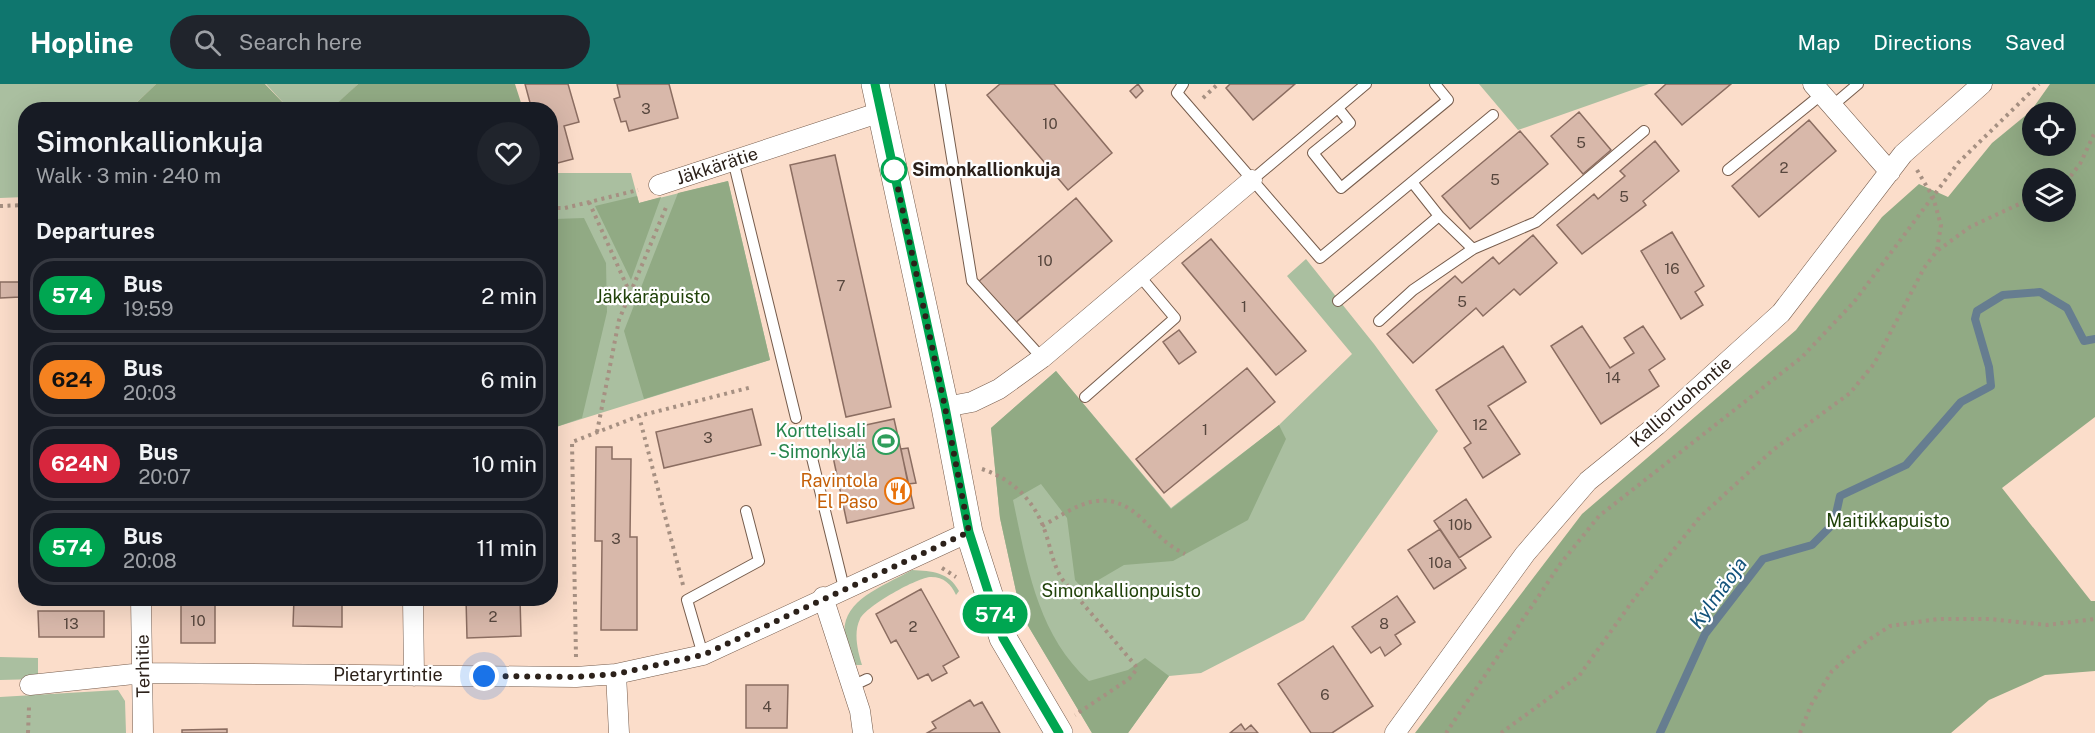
<!DOCTYPE html>
<meta charset="utf-8">
<style>
:root{--surface:#171b24;--page:#20242c;--text:#f1f3f6;--muted:#9ea1a6;--line:#363941;--accent:#0f766e}
body{margin:0;font-family:"Public Sans",sans-serif;background:var(--page);color:var(--text);height:100vh;display:flex;flex-direction:column;font-size:22px;white-space:nowrap}
*{box-sizing:border-box;margin:0}
p{font-size:20px;color:var(--muted)}
.icon{flex:none;width:33px;height:33px;fill:none;stroke:currentColor;stroke-width:2;stroke-linecap:round;stroke-linejoin:round}
.map{position:relative;flex:1;overflow:hidden}
.side{position:absolute;left:18px;top:18px;width:540px;height:504px;display:flex;flex-direction:column;background:var(--surface);border-radius:24px;box-shadow:0 6px 24px #0002}
.side>*{flex:none}
.badge{padding:0 12px;border-radius:20px;font-size:21px;line-height:39px}
.fabs{position:absolute;left:2022px;top:18px;display:grid;gap:12px}
.fabs a{display:grid;place-items:center;width:54px;height:54px;border-radius:50%;background:var(--surface);box-shadow:0 6px 24px #0002;font-size:30px}
.you{position:absolute;width:30px;height:30px;margin:-15px;border:4px solid #fff;border-radius:50%;background:#1a73e8;box-shadow:0 0 0 9px #1a73e833}
.map>.badge{position:absolute;translate:-50% -50%;box-shadow:0 0 0 3px #fff}
h2{padding:0 18px;font-size:22px;line-height:54px}
.round{display:grid;place-items:center;flex:none;width:63px;height:63px;border-radius:32px;background:var(--page)}
.headline{display:flex;align-items:center;justify-content:space-between;height:102px;padding:0 18px}
h1{font-size:28px;font-weight:600;line-height:45px}
ul{padding:0;list-style:none}
li{display:flex;align-items:center;gap:18px;height:75px;margin:0 12px 9px;padding:0 6px;border:3px solid var(--line);border-radius:24px}
li div{flex:1}
li b{display:block;font-size:22px}
li em{font-style:normal}
li .badge{min-width:66px;font-weight:700;text-align:center}
header{display:flex;align-items:center;gap:36px;box-sizing:border-box;height:84px;padding:0 30px;background:var(--accent);color:#fff}
header strong{font-size:28px}
nav{display:flex;gap:33px;margin-inline-start:auto;font-size:21px}
.search{width:420px;height:54px;background:var(--page);display:flex;align-items:center;gap:15px;box-sizing:border-box;padding:0 21px;border-radius:33px;color:var(--muted);font-size:22px}
.map>svg:first-child{display:block}
</style>
<header>
<strong>Hopline</strong>
<div class="search"><svg class="icon" aria-label="search" viewBox="0 0 24 24"><circle cx="10" cy="10" r="6"/><path d="M15 15l6 6"/></svg>Search here</div>
<nav><a>Map</a><a>Directions</a><a>Saved</a></nav>
</header>
<div class="map">
<svg width="2095" height="649" viewBox="0 0 2095 649">
<rect width="100%" height="100%" fill="#fbddca"/>
<path fill="#aabfa0" d="M0,0H156L130,25L26,26L25,33L21,34L25,53V113L0,114Z
M266,0H358L331,26L289,25Z
M1479,0H1649L1518,46Z
M551,89H631L639,119L728,97L770,276L556,343L555,136L551,135Z
M1306,175L1374,260L1438,347L1304,536L1201,589L1169,592L1128,649H1092L1021,530L1000,434L991,344L1056,287L1171,424L1279,341L1352,270L1287,192Z
M912,486C932,487 949,488 959,507L956,511C951,500 944,493 931,493C918,493 866,522 860,535C853,549 858,568 862,581H855C823,523 870,509 912,486Z
M0,573L38,574V595L0,596Z
M118,606L125,617L126,649H0V613Z"/>
<path fill="#91aa84" fill-rule="evenodd" d="M156,0H265L289,25H130Z
M358,0H515L523,25H331Z
M2050,0H2095V333L2002,404L2091,517H2095V587L2045,591L1989,616L1951,649H1415L1582,430L1796,246L1882,133L1919,100L1948,113L1992,59L2031,27ZM2032,28H2066V62H2032ZM2032,94H2066V128H2032Z
M728,97L770,276L644,315L624,247L678,109Z
M637,112L639,119L661,113L631,196L595,122Z
M584,134L606,179L607,228L582,334L556,343L555,135Z
M1056,287L1171,425L1279,341L1286,355L1248,436L1173,477L1124,481L1083,505L1075,496L1067,434L1041,400L1013,416C1027,481 1037,550 1089,597L1128,586L1145,574L1169,592L1128,649H1092L1021,530L1000,434L991,344Z"/>
<g fill="none" stroke-linecap="round" stroke-linejoin="round">
<path stroke="#667d90" stroke-width="8" d="M1660,649L1705,550L1763,475L1812,461L1834,439L1840,412L1906,381L1961,318L1991,302L1989,283L1975,235L1977,227L2003,211L2040,208L2067,224L2084,257L2095,255"/>
</g>
<path fill="#d8b8aa" stroke="#8b6d61" stroke-width="1.5" d="M525,0H568L579,38L564,42L573,75L550,81V26H532Z
M617,0H669L678,34L629,47L626,37L621,38L614,15L620,13Z
M1000,0H1054L1112,69L1068,106L987,11Z
M1138,0L1143,7L1136,14L1130,7Z
M1230,0H1295L1253,36L1226,4Z
M1666,0H1731L1682,41L1655,10Z
M1579,28L1611,66L1583,90L1551,52Z
M1809,36L1836,67L1759,133L1732,102Z
M1520,47L1548,80L1470,145L1442,112Z
M1655,57L1679,87L1643,117L1646,121L1582,170L1557,141L1594,110L1598,115L1625,92L1620,87Z
M835,71L891,323L846,333L790,81Z
M1076,114L1112,157L1014,240L978,198Z
M1672,148L1704,202L1695,208L1703,221L1681,235L1641,167Z
M1533,151L1557,179L1520,211L1514,205L1483,232L1476,224L1413,279L1387,250L1455,192L1462,199L1493,173L1499,180Z
M1211,155L1306,267L1276,291L1182,179Z
M0,198H19L20,213L0,214Z
M1582,242L1610,284L1634,269L1624,254L1643,242L1665,275L1649,286L1659,302L1601,340L1551,262Z
M1179,246L1196,268L1179,280L1163,258Z
M1503,262L1526,298L1488,322L1520,370L1483,394L1464,364L1471,359L1436,306Z
M1247,284L1275,318L1164,409L1136,375Z
M752,325L761,361L664,384L656,348Z
M894,335L914,424L847,439L828,349Z
M596,363H612V375H631L630,453H637V546H601L602,457H595Z
M908,364L916,399L908,400L901,365Z
M1466,415L1491,453L1459,474L1434,437Z
M1440,445L1466,484L1434,505L1408,466Z
M921,505L959,573L943,582L947,589L932,597L928,590L918,595L896,556L891,559L876,530Z
M1397,512L1415,538L1395,551L1401,560L1385,572L1380,563L1371,569L1352,543Z
M181,514H215V559H181Z
M294,514H342V543L293,542Z
M466,514H520L521,552L467,554Z
M38,527H104V553H39Z
M1333,562L1373,622L1332,649H1311L1278,600Z
M746,601H788L787,644H746Z
M970,616L974,622L982,618L1000,649H927L936,644L932,638Z
M1241,640L1245,646L1251,641L1258,649H1230Z
M227,645V649H182V646Z"/>
<g fill="none" stroke-linecap="round" stroke-linejoin="round">
<defs>
<path id="lane" d="M940,0L972,197L1042,274
M1183,0L1177,9L1320,174L1493,31
M1832,22L1858,0
M1338,24L1350,39L1313,69L1341,104L1448,16L1435,0
M733,76L796,334
M1728,86L1822,10
M1252,96L1366,0
M1439,132L1473,165
M1338,217L1439,132L1412,98
M1379,237L1413,206L1473,165L1536,138L1644,47
M1085,313L1175,234L1138,190
M812,374L844,504
M703,571L687,516L759,477L746,427
M852,602L867,595"/>
<path id="street" d="M1813,0L1890,88
M659,101L881,28
M945,323L972,318L999,305L1042,274L1252,96
M823,513L860,627L863,649
M141,514L143,649
M413,514L414,592
M616,590L619,649
M30,601L143,589L576,593L616,590L703,571L969,448
M1395,649L1525,470L1588,397L1657,341L1781,229L1903,70L1982,0"/>
<path id="secondary" d="M875,0L945,323L969,448L1003,554L1059,649"/>
</defs>
<use href="#lane" stroke="#765c4c" stroke-width="12"/>
<use href="#street" stroke="#765c4c" stroke-width="21"/>
<use href="#secondary" stroke="#765c4c" stroke-width="28"/>
<path stroke="#a69082" stroke-width="4" stroke-dasharray="3 4.5" stroke-linecap="butt" d="M1203,14L1218,0
M1917,86L1933,113L1941,141L1937,166
M2066,98L2080,80L2095,48
M589,118L630,209
M0,122L26,121
M550,124H565L638,106
M597,348L619,236L667,121
M982,385C1014,396 1035,417 1046,450C1051,466 1053,480 1062,495L1135,581L1137,585L1129,595L1075,631
M1042,442C1076,423 1103,401 1139,432C1156,448 1163,459 1185,470
M942,484L956,493
M683,501L639,332L752,303
M576,573L572,358L639,332
M28,649L29,623
M1446,649L1561,479L1599,432L1802,273L1854,218L1958,79L2039,0
M1501,649L1579,592L1634,515L1700,433L1773,366L1850,309L1874,280L1924,184L1937,167L1970,143L2032,114
M1800,649L1811,621L1832,587L1864,559L1890,542L1938,535H1990L2047,541L2095,535"/>
<use href="#lane" stroke="#fff" stroke-width="10"/>
<use href="#street" stroke="#fff" stroke-width="20"/>
<use href="#secondary" stroke="#fff" stroke-width="27"/>
</g>
<g fill="none" stroke-linecap="round" stroke-linejoin="round">
<defs>
<path id="line" d="M875,0L945,323L969,448L1003,554L1059,649"/>
</defs>
<use href="#line" stroke="#fff" stroke-width="14"/>
<use href="#line" stroke="#00a651" stroke-width="9"/>
<path stroke="#2c211a" stroke-width="6" stroke-dasharray="0 10.8" d="M484,592L576,593L616,590L703,571L969,448L945,323L894,86"/>
</g>
<defs>
<symbol id="stadium-ring" viewBox="-11 -11 22 22"><circle r="9.5" fill="#fff" stroke="#2e9e5b" stroke-width="1.5"/><path d="M0-5a6.5 5 0 1 0 0 10a6.5 5 0 1 0 0-10ZM-3.5-1.8h7v3.6h-7Z" fill="#2e9e5b"/></symbol>
<symbol id="restaurant-ring" viewBox="-11 -11 22 22"><circle r="9.5" fill="#fff" stroke="#e8710a" stroke-width="1.5"/><path d="M-5-6h1v4h1v-4h1v4h1v-4h1v5L-1.5 .5V6h-2V.5L-5-1ZM5-6V6H3V1.5H1.5Q1.5-4 5-6Z" fill="#e8710a"/></symbol>
</defs>
<g fill-rule="evenodd">
<use href="#stadium-ring" x="871" y="342" width="30" height="30"/>
<use href="#restaurant-ring" x="883" y="392" width="30" height="30"/>
</g>
<circle fill="#fff" stroke="#00a651" stroke-width="3" cx="894" cy="86" r="12"/>
<g text-anchor="middle" stroke-width="4.5" stroke-linejoin="round" paint-order="stroke">
<g font-size="15" fill="#57473e">
<text x="646" y="30">3</text>
<text x="1050" y="45">10</text>
<text x="1581" y="64">5</text>
<text x="1784" y="89">2</text>
<text x="1495" y="101">5</text>
<text x="1624" y="118">5</text>
<text x="1045" y="182">10</text>
<text x="1672" y="190">16</text>
<text x="841" y="207">7</text>
<text x="1462" y="223">5</text>
<text x="1244" y="228">1</text>
<text x="1613" y="299">14</text>
<text x="1480" y="346">12</text>
<text x="1205" y="351">1</text>
<text x="708" y="359">3</text>
<text x="1460" y="446">10b</text>
<text x="616" y="460">3</text>
<text x="1440" y="484">10a</text>
<text x="493" y="538">2</text>
<text x="198" y="542">10</text>
<text x="71" y="545">13</text>
<text x="1384" y="545">8</text>
<text x="913" y="548">2</text>
<text x="1325" y="616">6</text>
<text x="767" y="628">4</text>
</g>
<g font-size="18" fill="#2c211a" stroke="#fff">
<text transform="translate(717 82) rotate(-18)" y="6">Jäkkärätie</text>
<text transform="translate(1681 318) rotate(-41)" y="6">Kallioruohontie</text>
<text transform="translate(143 582) rotate(-91)" y="6">Terhitie</text>
<text x="388" y="597">Pietaryrtintie</text>
</g>
<g font-size="18" font-weight="bold" fill="#2c211a" stroke="#fff" text-anchor="start">
<text x="912" y="92">Simonkallionkuja</text>
</g>
<g font-size="18" fill="#21420a" stroke="#fff">
<text x="653" y="219">Jäkkäräpuisto</text>
<text x="1888" y="443">Maitikkapuisto</text>
<text x="1121" y="513">Simonkallionpuisto</text>
</g>
<g font-size="18" fill="#27864d" stroke="#fff" text-anchor="end">
<text x="866" y="353">Korttelisali<tspan x="866" dy="21">- Simonkylä</tspan></text>
</g>
<g font-size="18" fill="#c56008" stroke="#fff" text-anchor="end">
<text x="878" y="403">Ravintola<tspan x="878" dy="21">El Paso</tspan></text>
</g>
<g font-size="20" font-style="italic" fill="#14537b" stroke="#fff">
<text transform="translate(1718 509) rotate(-54)" y="7">Kylmäoja</text>
</g>
</g>
</svg>
<div class="fabs">
<a><svg class="icon" aria-label="locate" viewBox="0 0 24 24"><circle cx="12" cy="12" r="6"/><path d="M12 2v4M12 18v4M2 12h4M18 12h4"/></svg></a>
<a><svg class="icon" aria-label="layers" viewBox="0 0 24 24"><path d="M12 4l9 5-9 5-9-5zM3 14l9 5 9-5"/></svg></a>
</div>
<div class="you" style="left:484px;top:592px"></div>
<b class="badge" style="left:995px;top:530px;background:#00a651;color:#fff">574</b>
<section class="side">
<div class="headline"><div><h1>Simonkallionkuja</h1><p>Walk · 3 min · 240 m</p></div><a class="round"><svg class="icon" aria-label="heart" viewBox="0 0 24 24"><path d="M12 20l-8-8c-3-5 5-10 8-4 3-6 11-1 8 4z"/></svg></a></div>
<h2>Departures</h2>
<ul>
<li><span class="badge" style="background:#00a651;color:#fff">574</span><div><b>Bus</b><p>19:59</p></div><em>2 min</em></li>
<li><span class="badge" style="background:#f58220;color:#111">624</span><div><b>Bus</b><p>20:03</p></div><em>6 min</em></li>
<li><span class="badge" style="background:#d7263d;color:#fff">624N</span><div><b>Bus</b><p>20:07</p></div><em>10 min</em></li>
<li><span class="badge" style="background:#00a651;color:#fff">574</span><div><b>Bus</b><p>20:08</p></div><em>11 min</em></li>
</ul>
</section>
</div>
